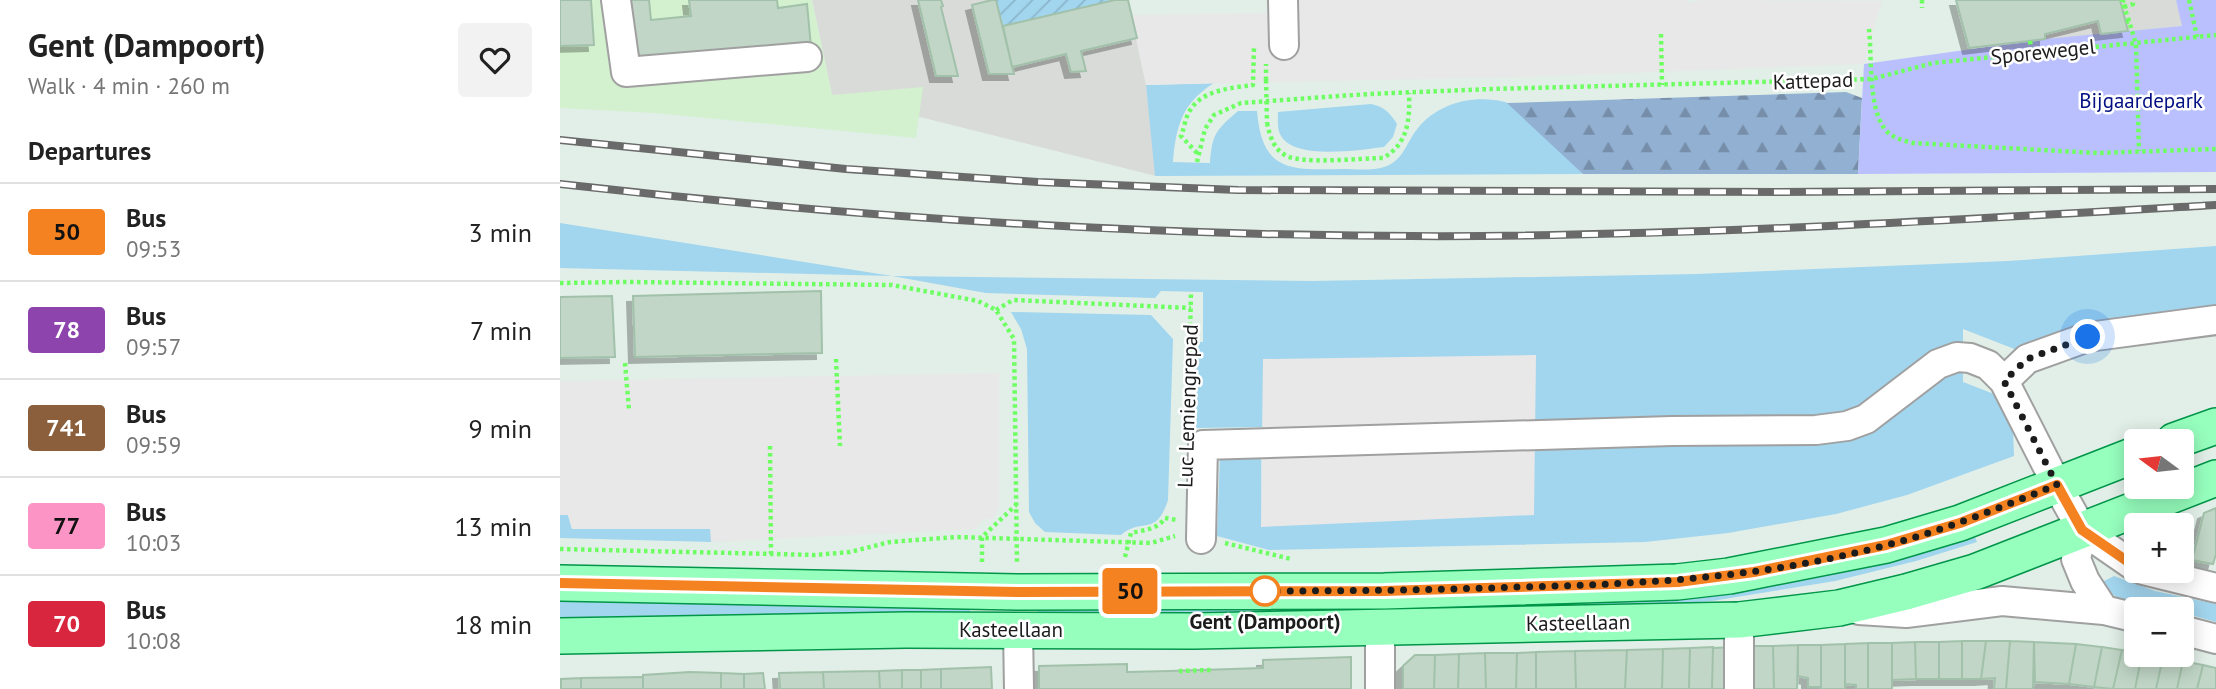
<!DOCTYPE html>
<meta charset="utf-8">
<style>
:root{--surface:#fff;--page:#f2f2f2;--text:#222;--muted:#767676;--line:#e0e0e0}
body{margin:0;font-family:"PT Sans",sans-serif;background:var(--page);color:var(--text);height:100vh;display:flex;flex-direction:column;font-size:26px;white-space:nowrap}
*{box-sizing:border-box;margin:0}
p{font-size:23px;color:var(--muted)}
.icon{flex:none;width:38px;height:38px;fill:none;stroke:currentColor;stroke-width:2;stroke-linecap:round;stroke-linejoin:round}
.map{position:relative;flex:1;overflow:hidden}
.panel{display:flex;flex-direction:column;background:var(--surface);width:560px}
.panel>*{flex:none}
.badge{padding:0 14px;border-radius:5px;font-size:24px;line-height:46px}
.needle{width:46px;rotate:285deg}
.buttons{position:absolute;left:1564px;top:429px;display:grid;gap:14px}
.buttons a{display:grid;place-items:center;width:70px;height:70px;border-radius:7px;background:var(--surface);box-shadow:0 4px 18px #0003;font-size:35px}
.you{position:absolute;width:35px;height:35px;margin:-18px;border:5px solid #fff;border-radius:50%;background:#1a73e8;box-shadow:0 0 0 10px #1a73e833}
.map>.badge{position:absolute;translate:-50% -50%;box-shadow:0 0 0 4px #fff}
h2{padding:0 28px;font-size:26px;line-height:63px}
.round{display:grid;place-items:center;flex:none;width:74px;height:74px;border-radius:7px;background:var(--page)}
.summary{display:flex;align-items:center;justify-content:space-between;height:119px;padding:0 28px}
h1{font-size:33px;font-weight:700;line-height:52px}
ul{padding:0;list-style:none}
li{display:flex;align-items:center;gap:21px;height:98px;padding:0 28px;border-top:2px solid var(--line)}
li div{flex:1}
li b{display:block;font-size:26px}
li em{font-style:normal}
li .badge{min-width:77px;font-weight:700;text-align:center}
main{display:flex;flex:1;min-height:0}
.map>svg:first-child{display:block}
</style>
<main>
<section class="panel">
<div class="summary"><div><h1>Gent (Dampoort)</h1><p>Walk · 4 min · 260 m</p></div><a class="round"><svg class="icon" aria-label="heart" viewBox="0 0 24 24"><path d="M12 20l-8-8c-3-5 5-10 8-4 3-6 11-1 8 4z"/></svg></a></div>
<h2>Departures</h2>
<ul>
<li><span class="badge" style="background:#f58220;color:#111">50</span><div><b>Bus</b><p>09:53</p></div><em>3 min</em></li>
<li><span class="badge" style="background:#8e44ad;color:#fff">78</span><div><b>Bus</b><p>09:57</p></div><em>7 min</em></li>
<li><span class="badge" style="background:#8b5e3c;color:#fff">741</span><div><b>Bus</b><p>09:59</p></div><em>9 min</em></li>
<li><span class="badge" style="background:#fc95c5;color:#111">77</span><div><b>Bus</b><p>10:03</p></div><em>13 min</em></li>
<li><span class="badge" style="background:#d7263d;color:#fff">70</span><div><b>Bus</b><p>10:08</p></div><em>18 min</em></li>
</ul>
</section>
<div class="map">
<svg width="1656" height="689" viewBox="0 0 1656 689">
<defs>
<pattern id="forest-firs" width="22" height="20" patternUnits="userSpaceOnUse" patternTransform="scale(1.75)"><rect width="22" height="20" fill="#92b0d1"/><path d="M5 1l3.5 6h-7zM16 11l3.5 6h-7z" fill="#768ea9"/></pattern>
<pattern id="garden-furrows" width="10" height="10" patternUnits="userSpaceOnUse" patternTransform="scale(1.75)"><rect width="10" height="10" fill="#a2d5ee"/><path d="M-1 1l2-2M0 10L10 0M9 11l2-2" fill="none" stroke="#8bb6cc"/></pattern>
<filter id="shadow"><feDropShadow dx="-6" dy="6" stdDeviation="0" flood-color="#0004"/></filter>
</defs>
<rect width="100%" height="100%" fill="#e1efe8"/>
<path fill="#d9dbd9" d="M252,0H568L586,85L596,176L272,95Z
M1396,0H1616L1623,26L1409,48Z"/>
<path fill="#d3f1ce" d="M0,0H252L272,95L363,87L356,138L95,113L0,108Z"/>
<path fill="#a2d5ee" d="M654,83C622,103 616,126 613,162L650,163C652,134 656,130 678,111H697C702,172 730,170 782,169C795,169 812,171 824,167C844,161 846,142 858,128C878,103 914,94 945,102C955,105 1011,162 1023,174L595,176L586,85Z
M811,104C825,107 830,113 837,124L833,137L824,147C799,150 732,161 720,134C717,128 718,119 718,112Z
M0,223L332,276L752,281L1137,274L1448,261L1656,246V305L1457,350L1403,329V382L1434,394L1453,429L1454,456L1347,495L1276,514L1168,533L1085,542L709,550L657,536L660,455L701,456V527L703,359L702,427L636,428L637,342H643V292L601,291L595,298L426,293L332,276L0,268Z
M451,312L591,315L613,339L608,500C596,538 581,517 561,535L485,532L475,523L469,512L467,349L461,329Z
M0,515H8L12,529H151V542L0,538Z
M1412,529L1417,542L1356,561L1275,581L1152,601L1070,608L833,615H477L478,605H783Z
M1554,576L1595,591L1656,604V622L1624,613L1622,616V609C1582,609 1571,613 1540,583Z
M0,598L410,606V615L0,621Z"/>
<path fill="url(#forest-firs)" d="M1286,92L1302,98L1298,174H1023L947,103Z"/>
<path fill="#b9c0fd" d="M1616,0H1656V172L1298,174L1304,64L1485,39L1622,26Z"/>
<path fill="url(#garden-furrows)" d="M436,0H555L443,26Z"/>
<path fill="#e8e8e8" d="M713,0H1127L1128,3L1141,0L1322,1L1304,64L961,77L586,85L571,15L713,13Z
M976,355L974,515L701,527L703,359Z
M439,373V508L433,519H423L416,529L151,542L150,529H12L8,515H0V381Z"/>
<path fill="#c1d6c6" stroke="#a2c1aa" stroke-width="2" filter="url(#shadow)" d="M0,0H31L34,45L0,46Z
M70,0H89L91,20L131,16L129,0H217L218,8L247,4L251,47L77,64Z
M358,0H381L383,6L381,7L398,76H376Z
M432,0H436L454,74H429L412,5Z
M555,0H568L577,38L521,51L526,71L511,72L506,54L452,67L443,26Z
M1396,0H1560L1568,31L1541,34L1538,21L1485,34V39L1409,48Z
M261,291L262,353L75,357L73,296Z
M52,296L55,357L0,358V297Z
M1656,508V554L1653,564L1632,560L1644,513Z
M1402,641V679H1379V642Z
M1402,641H1426L1421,679H1402Z
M1426,641H1450L1446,689H1434L1435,678L1421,679Z
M1450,641L1474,642L1473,689H1446Z
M1355,642L1356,679L1332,680V643Z
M1355,642H1379V679H1356Z
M1474,642L1516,644L1509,684L1475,682Z
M1308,643V689H1296V685L1285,684V644Z
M1308,643H1332V689H1308Z
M1285,644V689H1261V645Z
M1516,644L1542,647L1534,687L1509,684Z
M1238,645L1237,689H1214L1213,646Z
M1238,645H1261V687H1248V678L1238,676Z
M1193,646H1213L1214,689H1193Z
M1174,647L1169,689H1152L1153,648Z
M1542,647L1562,650L1553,689L1534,687Z
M1130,648L1153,647L1152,689H1129Z
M1130,648L1129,689H1102L1103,649Z
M1103,649L1102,689H1065L1067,650Z
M1067,650L1065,689H1016L1015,651Z
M1562,650L1582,654L1575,689H1553Z
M1015,651L1016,689H976V652Z
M976,652V689H956L957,653Z
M925,653H957L956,689H926Z
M925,653L926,689H898L899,654Z
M899,654L898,689H874L875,655Z
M1582,654L1603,657L1596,689H1575Z
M855,655H875L874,689H843V666Z
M791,657V689H479V666L567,664V672L609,671L703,668V660Z
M1603,657L1623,661L1617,689H1596Z
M1623,661L1643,665L1637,689H1617Z
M1643,665L1656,668V689H1637Z
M431,667L432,689H381V669Z
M381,669V689H361V670Z
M342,670H361V689H342Z
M342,670V689H320L319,671Z
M319,671L320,689H264L263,672Z
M130,672L161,673V689H83V675Z
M263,672L264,689H220L219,673Z
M161,673L184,674V689H161Z
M203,673L205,689H184V674Z
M83,677V689H21V678Z
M21,678V689H1V679Z"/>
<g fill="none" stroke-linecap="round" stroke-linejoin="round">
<defs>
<path id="minor" d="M56,0L66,72L247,57
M723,0L724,45
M1444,381L1467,359L1528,337L1656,320
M1522,530L1516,559L1525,581L1544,610
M641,539L643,445L1112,431L1256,430L1287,426L1306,419L1378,364L1397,357L1410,358L1428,365L1444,381L1497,485L1522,530L1577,568
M1583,570L1656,588
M1299,610L1346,613L1442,601L1544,610L1577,618
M1179,620V689
M820,628V689
M458,630L459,689
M1622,630L1656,639"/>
<path id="major" d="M1614,441L1656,426
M0,583L457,592L824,591L1117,582L1169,576L1326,545L1400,523L1577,454
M0,636L346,630L634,631L1179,620L1279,608L1346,592L1415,572L1656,478"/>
</defs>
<use href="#minor" stroke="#a0a0a0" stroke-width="32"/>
<use href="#major" stroke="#009548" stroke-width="38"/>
<path stroke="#6eff62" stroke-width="4.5" stroke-dasharray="3.5 3.5" stroke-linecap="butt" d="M1362,0V8
M1565,0L1562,1L1569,21
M1629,0L1637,37
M1564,7L1573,4L1572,0
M1566,22L1569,21L1576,44L1579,151
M1309,29C1312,56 1308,105 1324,128C1331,138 1342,140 1353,143L1537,153L1656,149
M1101,34L1102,85
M1470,41L1472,54
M706,80V64
M707,123C710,136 713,148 725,155C740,165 802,158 823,158C848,144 850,120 849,93
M637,153L621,136C624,129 625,120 628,114C639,90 671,88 693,85L694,45
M637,162L645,129L654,115L681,103L809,94L931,89L1312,79L1373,63L1656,35
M0,283L66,282L332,285L418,301L436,310L454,339L457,564
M436,310L453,300L631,308
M276,359L280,446
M65,363L69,410
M628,424L631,292
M210,446L211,554
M665,543L731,559
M0,549L255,555L290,552L330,542L396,537L591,543L615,536
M565,557L571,533C583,530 597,530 605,518L617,520
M422,562V537L456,505
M619,671L652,670"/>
<use href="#minor" stroke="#fff" stroke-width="28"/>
<use href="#major" stroke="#96ffbe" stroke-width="35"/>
<defs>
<path id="rail" d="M0,140L286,169L478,182L678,190L1219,192L1656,189
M0,184C307,219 614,238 923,236C1168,234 1412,219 1656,205"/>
</defs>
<use href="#rail" stroke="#6a6a6a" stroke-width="8"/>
<use href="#rail" stroke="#fff" stroke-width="5" stroke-dasharray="16" stroke-linecap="butt"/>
<path stroke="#6eff62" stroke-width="4.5" stroke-dasharray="3.5 3.5" stroke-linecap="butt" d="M706,80L707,123"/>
</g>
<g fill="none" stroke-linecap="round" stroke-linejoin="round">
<defs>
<path id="line" d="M0,583L457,592L824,591L1118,582L1194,572L1326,545L1400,523L1497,485L1522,530L1577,568"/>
</defs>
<use href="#line" stroke="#fff" stroke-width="16"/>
<use href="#line" stroke="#f58220" stroke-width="10"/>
<path stroke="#1c1c1c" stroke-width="7" stroke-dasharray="0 12.6" d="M705,591C790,591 874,590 959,587C1085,584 1204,578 1327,545C1385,530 1441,507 1497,485L1444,381L1467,359L1528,337"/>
</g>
<circle fill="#fff" stroke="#f58220" stroke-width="3.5" cx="705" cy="591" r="14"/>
<g text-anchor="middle" stroke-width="5" stroke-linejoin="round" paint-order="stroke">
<g font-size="21" fill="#1c1c1c" stroke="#fff">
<text transform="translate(1483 52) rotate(-6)" y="7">Sporewegel</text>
<text transform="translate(1253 81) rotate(-2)" y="7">Kattepad</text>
<text transform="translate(628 406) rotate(-88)" y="7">Luc Lemiengrepad</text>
<text transform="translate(1018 623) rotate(-1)" y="7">Kasteellaan</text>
<text x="451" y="637">Kasteellaan</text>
</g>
<g font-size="21" fill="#031082" stroke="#fff">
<text x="1581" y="108">Bijgaardepark</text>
</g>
<g font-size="21" font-weight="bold" fill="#1c1c1c" stroke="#fff">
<text x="705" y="629">Gent (Dampoort)</text>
</g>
</g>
</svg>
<div class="buttons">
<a><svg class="needle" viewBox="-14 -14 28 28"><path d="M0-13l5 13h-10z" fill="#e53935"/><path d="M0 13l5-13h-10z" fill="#767676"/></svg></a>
<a>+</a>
<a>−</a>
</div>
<div class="you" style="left:1528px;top:337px"></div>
<b class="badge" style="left:570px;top:591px;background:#f58220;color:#111">50</b>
</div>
</main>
